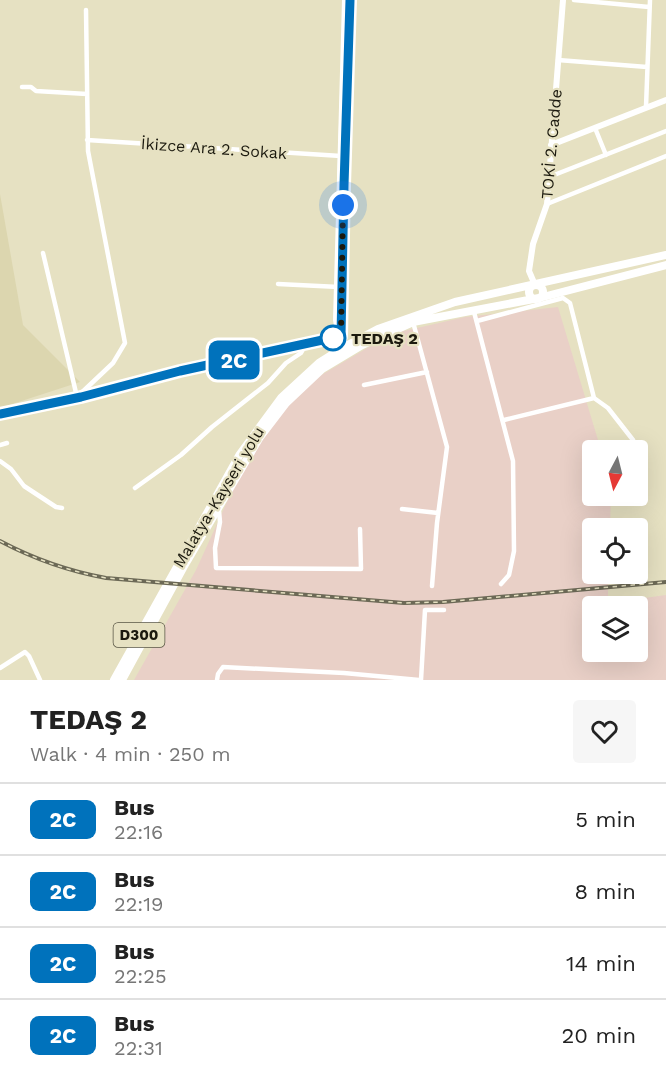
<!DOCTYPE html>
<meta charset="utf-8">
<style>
:root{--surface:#fff;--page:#f6f6f6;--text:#222;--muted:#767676;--line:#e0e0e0}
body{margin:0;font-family:"Work Sans",sans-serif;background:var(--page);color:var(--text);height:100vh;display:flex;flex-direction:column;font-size:22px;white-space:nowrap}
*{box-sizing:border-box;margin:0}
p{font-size:20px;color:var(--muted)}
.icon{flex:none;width:33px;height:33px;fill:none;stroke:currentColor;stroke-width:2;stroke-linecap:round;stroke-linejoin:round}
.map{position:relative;height:680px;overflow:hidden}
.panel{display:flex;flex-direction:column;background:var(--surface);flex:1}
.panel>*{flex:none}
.badge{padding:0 12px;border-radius:9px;font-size:21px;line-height:39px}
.needle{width:39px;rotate:187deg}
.tools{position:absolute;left:582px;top:440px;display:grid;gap:12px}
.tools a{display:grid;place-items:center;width:66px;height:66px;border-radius:6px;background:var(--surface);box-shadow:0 6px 24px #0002;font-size:30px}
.you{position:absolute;width:30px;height:30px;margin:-15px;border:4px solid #fff;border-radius:50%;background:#1a73e8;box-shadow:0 0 0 9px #1a73e833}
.map>.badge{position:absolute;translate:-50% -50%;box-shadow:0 0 0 3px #fff}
.round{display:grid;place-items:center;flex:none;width:63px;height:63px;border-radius:6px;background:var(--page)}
.summary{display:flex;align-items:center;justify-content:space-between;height:102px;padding:0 30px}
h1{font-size:28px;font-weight:700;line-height:45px}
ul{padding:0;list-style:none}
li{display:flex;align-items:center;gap:18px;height:72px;padding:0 30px;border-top:2px solid var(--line)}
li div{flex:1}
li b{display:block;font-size:22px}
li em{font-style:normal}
li .badge{min-width:66px;font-weight:700;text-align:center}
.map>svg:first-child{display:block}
</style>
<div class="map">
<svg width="666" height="680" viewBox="0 0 666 680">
<rect width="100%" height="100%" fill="#e6e1c2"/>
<path fill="#dcd6af" d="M0,194L23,325L80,382L0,408Z"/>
<path fill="#e9d0c7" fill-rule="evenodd" d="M558,307L601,450H592V495H611L610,528H592V573H608V603L666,595V680H134L196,570L237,480L278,414L318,377L391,334L465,317ZM592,606H638V651H592Z"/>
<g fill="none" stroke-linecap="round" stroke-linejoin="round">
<path stroke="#fff" stroke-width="4.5" d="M574,0L649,7
M558,60L647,67
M22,87H31L36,91L87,94
M646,107L650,0
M595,128L606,155
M87,140L341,156
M549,177L666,131
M547,204L666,156
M43,253L77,397
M278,284L339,287
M474,312L513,461L514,551L509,575L501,584
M477,321L563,298L570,303L594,398L504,420
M413,322L447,447L437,523L432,586
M364,385L427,372
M77,397L113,363L125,343L88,151L86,10
M594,398L608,408L633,440
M0,414L81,397L180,371L339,336
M0,445L7,443
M0,461L11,469L24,486L56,507L62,508
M135,488L181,455L212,427L268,383L286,363L301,353L306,344
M402,509L438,513
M219,511L220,522L215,548L216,568L361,569L360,529
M0,668L25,652L29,656L40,680
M217,680L218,674L223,667L344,673L419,680
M421,680L425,610H444"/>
<path stroke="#fff" stroke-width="6" d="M346,110L350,0
M551,145L666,100
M342,270L341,336L346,346
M535,285L529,271L533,244L547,204L563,0
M341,349L336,320L345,0"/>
<path stroke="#fff" stroke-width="8" d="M529 292a7 7 0 1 1 14 0a7 7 0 1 1-14 0Z
M114,680L240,454L281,398L319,363L346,346L378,329L455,302L666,255
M122,680L183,568L260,437L286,403L322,369L362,345L413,322L539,298L666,265"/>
<defs>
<path id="rail" d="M0,541C34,559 68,571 106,578L404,603L443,602L666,582"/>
</defs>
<use href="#rail" stroke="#6c6956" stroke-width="4"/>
<use href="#rail" stroke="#e6e1c2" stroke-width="1.5" stroke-dasharray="4.5" stroke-linecap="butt"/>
</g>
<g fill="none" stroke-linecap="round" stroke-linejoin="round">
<defs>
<path id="line" d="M0,414L81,397L180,371L341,336L344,185L350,0"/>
</defs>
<use href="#line" stroke="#fff" stroke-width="14"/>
<use href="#line" stroke="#0072bc" stroke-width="9"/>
<path stroke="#1b190e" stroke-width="6" stroke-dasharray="0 10.8" d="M333,338L341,336L343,205"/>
</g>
<circle fill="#fff" stroke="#0072bc" stroke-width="3" cx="333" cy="338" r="12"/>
<g text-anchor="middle" stroke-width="4.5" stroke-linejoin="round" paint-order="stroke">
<rect fill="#e6e1c2" stroke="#585544" stroke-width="1.5" x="113.5" y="623" width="51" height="24" rx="4.5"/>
<g font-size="15" font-weight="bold" fill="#1b190e">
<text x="139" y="640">D300</text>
</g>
<g font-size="16" fill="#1b190e" stroke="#e6e1c2">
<text transform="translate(551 144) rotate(-85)" y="6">TOKİ 2. Cadde</text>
<text transform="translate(214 148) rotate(4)" y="6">İkizce Ara 2. Sokak</text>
<text transform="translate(218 497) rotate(-59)" y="6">Malatya-Kayseri yolu</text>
</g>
<g font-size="16" font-weight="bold" fill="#1b190e" stroke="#e6e1c2" text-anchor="start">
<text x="351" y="344">TEDAŞ 2</text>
</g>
</g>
</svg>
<div class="tools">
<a><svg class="needle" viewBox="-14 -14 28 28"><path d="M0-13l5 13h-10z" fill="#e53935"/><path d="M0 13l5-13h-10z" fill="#767676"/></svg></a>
<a><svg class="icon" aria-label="locate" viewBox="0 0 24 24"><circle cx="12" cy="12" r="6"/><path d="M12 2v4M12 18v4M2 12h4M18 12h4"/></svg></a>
<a><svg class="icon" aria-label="layers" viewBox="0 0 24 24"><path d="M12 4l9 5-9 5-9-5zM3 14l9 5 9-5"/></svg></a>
</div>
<div class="you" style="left:343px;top:205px"></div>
<b class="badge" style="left:234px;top:360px;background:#0072bc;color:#fff">2C</b>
</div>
<section class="panel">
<div class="summary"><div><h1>TEDAŞ 2</h1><p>Walk · 4 min · 250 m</p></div><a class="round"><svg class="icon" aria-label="heart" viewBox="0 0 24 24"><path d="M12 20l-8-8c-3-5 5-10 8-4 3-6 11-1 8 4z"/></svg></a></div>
<ul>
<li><span class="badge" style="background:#0072bc;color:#fff">2C</span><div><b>Bus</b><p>22:16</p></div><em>5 min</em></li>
<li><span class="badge" style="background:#0072bc;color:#fff">2C</span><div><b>Bus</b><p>22:19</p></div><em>8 min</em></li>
<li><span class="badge" style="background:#0072bc;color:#fff">2C</span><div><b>Bus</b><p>22:25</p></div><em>14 min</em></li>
<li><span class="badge" style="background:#0072bc;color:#fff">2C</span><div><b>Bus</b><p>22:31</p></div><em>20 min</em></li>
</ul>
</section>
